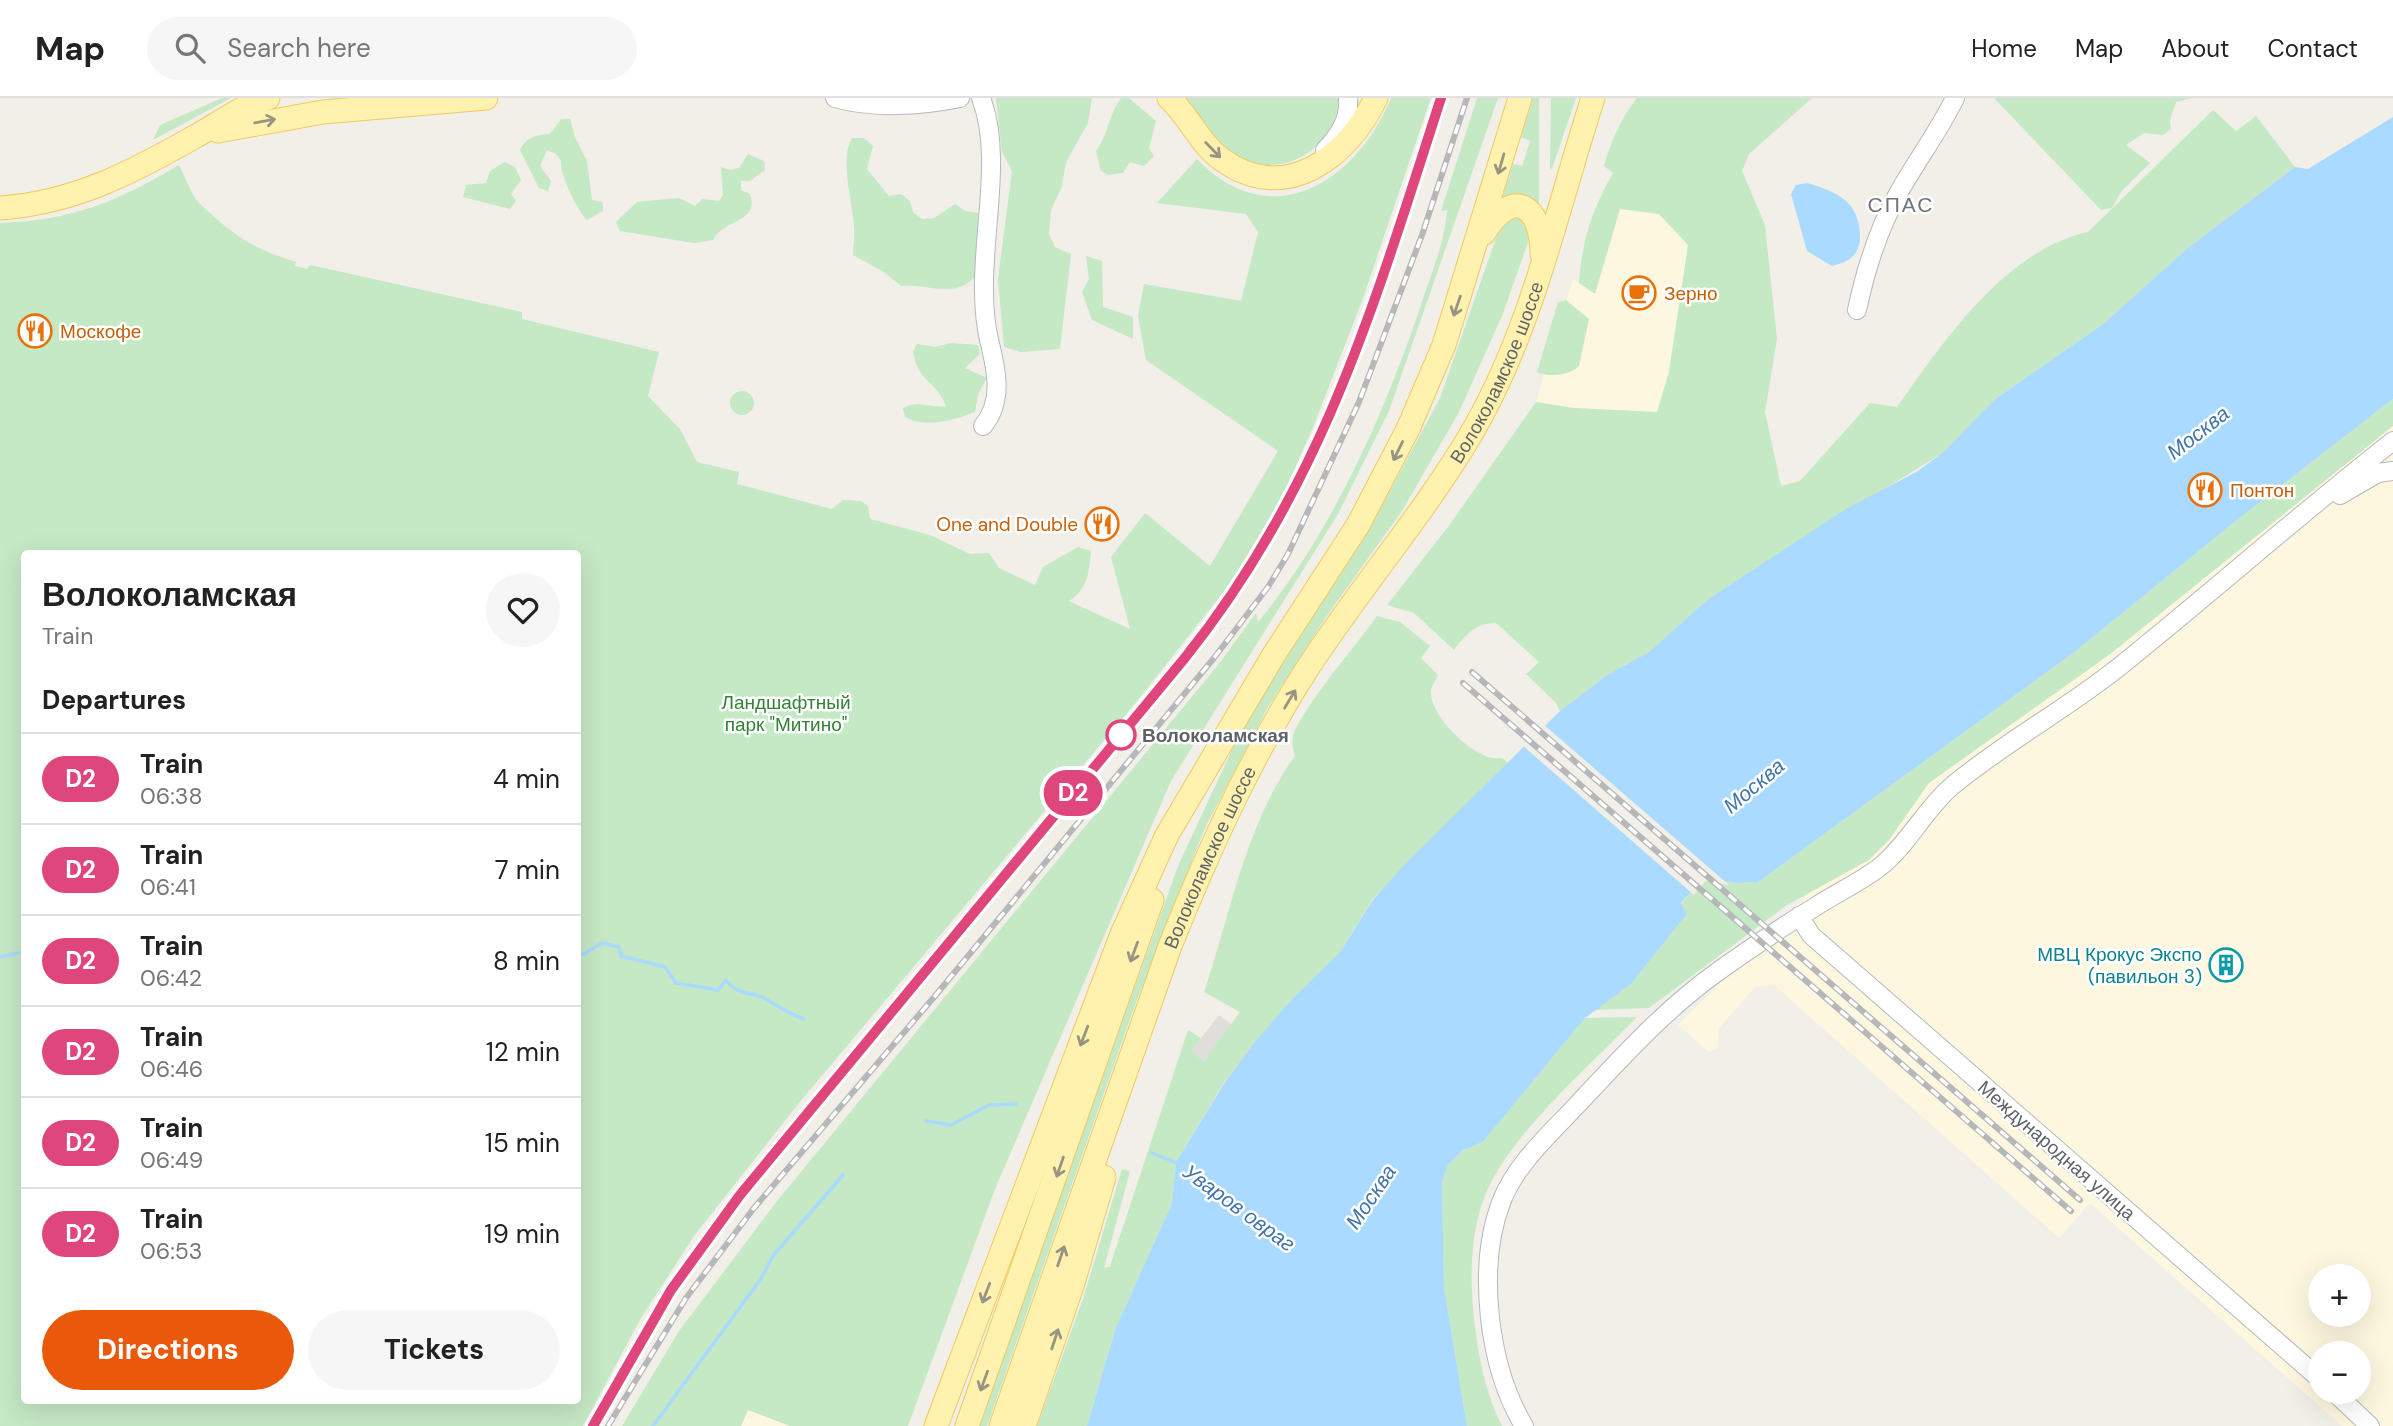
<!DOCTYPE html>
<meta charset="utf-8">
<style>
:root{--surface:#fff;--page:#f6f6f6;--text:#222;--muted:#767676;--line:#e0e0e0;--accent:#ea580c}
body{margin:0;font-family:"DM Sans",sans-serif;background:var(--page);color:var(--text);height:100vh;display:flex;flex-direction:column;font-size:26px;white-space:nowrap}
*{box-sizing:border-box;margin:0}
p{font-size:23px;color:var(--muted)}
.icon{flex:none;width:38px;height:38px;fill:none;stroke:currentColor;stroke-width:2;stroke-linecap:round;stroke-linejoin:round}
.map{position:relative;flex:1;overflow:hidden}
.sheet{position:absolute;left:21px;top:452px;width:560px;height:854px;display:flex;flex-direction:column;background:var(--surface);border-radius:7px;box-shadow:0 7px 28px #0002}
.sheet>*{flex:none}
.badge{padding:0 14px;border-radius:23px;font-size:24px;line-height:46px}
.buttons{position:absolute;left:2308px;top:1166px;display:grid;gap:14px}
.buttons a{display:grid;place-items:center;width:63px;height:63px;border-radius:50%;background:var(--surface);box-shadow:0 7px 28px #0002;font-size:35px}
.map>.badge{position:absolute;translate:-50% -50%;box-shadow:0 0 0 4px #fff}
h2{padding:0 21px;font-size:26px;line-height:63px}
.round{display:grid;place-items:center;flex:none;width:74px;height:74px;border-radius:37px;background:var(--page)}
.headline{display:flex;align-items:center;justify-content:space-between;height:119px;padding:0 21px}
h1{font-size:33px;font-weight:700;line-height:52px}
.button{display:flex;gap:14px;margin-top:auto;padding:14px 21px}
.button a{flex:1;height:80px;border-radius:42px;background:var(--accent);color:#fff;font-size:28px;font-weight:700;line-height:80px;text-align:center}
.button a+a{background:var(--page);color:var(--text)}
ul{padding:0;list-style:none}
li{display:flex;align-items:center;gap:21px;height:91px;padding:0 21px;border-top:2px solid var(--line)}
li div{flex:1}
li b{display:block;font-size:26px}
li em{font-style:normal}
li .badge{min-width:77px;font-weight:700;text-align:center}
header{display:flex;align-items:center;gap:42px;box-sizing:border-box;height:98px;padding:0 35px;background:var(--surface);border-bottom:2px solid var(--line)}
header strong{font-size:33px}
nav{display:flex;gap:38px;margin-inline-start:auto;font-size:24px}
.search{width:490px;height:63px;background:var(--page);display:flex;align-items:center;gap:18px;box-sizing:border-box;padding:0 24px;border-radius:38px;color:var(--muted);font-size:26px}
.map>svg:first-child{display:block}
</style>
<header>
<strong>Map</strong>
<div class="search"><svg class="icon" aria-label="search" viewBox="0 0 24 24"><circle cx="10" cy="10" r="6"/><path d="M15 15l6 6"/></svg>Search here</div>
<nav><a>Home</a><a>Map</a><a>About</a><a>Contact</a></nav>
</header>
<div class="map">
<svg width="2393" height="1328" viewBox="0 0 2393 1328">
<rect width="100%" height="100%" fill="#f1efe8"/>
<path fill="#fef7e0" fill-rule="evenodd" d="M1620,111L1659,116L1688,147L1669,274L1657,314L1574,310L1536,304L1573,181L1595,196Z
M2393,314V1328H2342L2090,1105L2059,1140L1774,887L1755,889L1719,930L1718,950L1709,954L1678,927L1927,677ZM2320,1178H2359V1216H2320ZM2320,1255H2359V1293H2320Z
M748,1312L790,1328H741Z"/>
<path fill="#e0deda" d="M1219,917L1232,927L1204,963L1191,953Z"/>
<path fill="#c5e8c5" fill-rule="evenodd" d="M222,0H231L153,42L160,27Z
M996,0H1092L1088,25L1066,64L1062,88L1051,112L1049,136L1055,149L1071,156L1060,251L1021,254L1004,249L998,181L1012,73L1002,54Z
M1121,0H1129L1156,23L1149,50L1154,58L1144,68L1130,64L1123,75L1108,77L1101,73L1096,53C1109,36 1108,17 1121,0Z
M1186,0H1339V2C1335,49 1285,82 1240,60C1215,48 1203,20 1186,0Z
M1391,0H1431L1362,203L1314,327L1283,397L1236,478L1138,602L799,1005L694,1138L641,1220L583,1328H0V125C73,122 117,104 179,67C185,78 191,97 200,106C233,137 251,150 296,164L295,168L307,171L310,167L522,214V221L659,254L648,298L680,331L697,364L739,374L737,386L832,411L843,402L861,403L868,408L870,421L930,437L970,456L989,455L999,470L1035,487L1043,469L1078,449L1091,453C1089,474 1088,491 1069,503L1130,531L1111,459L1145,415L1210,468L1278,353L1146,262L1138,218L1144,186L1241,203L1258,134L1246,116L1157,105L1197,61C1272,139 1357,83 1391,0ZM578,455V1302H24V455Z
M1477,0H1498L1389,313L1338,416L1171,683L995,1091L908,1328H790L748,1312L741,1328H622L679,1233L777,1103L1218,567L1256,515L1258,524C1330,437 1382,322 1420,210C1430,178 1445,146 1447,112L1441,113Z
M1533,0H1539V106L1526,100L1502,101L1513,66L1522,68L1530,43L1521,39Z
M1551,0H1576L1552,71L1550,70Z
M1637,0H1812L1749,56L1742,73L1765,127L1777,241L1765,314L1781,388L1800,383L1870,305L1897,309C1943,244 2005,152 2088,134L2213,12L2236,33L2256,18L2295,69L2189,149L2103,226L1994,302L1947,352L1707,502L1649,554L1607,577L1560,613L1556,605L1526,576L1539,564L1496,525C1475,525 1466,537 1454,552L1414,515L1387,507L1448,429L1536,304L1574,310L1657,314L1669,274L1688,147L1659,116L1620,111L1595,196L1579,185C1582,142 1592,112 1613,75L1604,68C1611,43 1621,20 1637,0Z
M1994,0H2192L2176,4L2170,22L2171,31L2163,37L2144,35L2126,47L2150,65L2121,94L2112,110L2101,112Z
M561,21H570L575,39L587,63L592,102L603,104V113L587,122C578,114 559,75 561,63L556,56L547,52L540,68L551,83L548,93L539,90L520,52C526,39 536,37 550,36Z
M852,40H864L873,48L867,71L889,98L901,96L910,103L913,114L922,121L934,120L955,106L965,113L978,115L976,178C954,202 929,185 901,188L884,174L853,157C853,148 855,138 854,129C853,104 839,62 852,40Z
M748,56L764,63L765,72L750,83H741V92L750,96C760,125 723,121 713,142L694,145L620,133L616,124L637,104L679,100L695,108L702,101L719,103L723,97L721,69L730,72L739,70Z
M505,64L515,69L521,82L511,96L516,103L510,111L463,99L466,87L486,85L490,73Z
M1510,119L1523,120L1531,136L1502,218L1459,314L1402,413L1326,519L1268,609L1205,730L1135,907L987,1328H978L1178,768L1237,641L1274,576L1371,428L1440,300L1500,129Z
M1086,158L1102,163L1103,209L1133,219V241L1092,222L1082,194L1089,181Z
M1566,202L1589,221L1579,268C1570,277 1549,280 1537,274L1558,204Z
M951,245L978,247L980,256L965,270L987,280L978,296L975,314C953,322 927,331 905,319L903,310C920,301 929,311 946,308C937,283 919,286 913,254L917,246L935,249Z
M730 305a12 12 0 1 1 24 0a12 12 0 1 1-24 0Z
M2393,301V328L2109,557L1929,685L1889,742L1869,762L1787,807L1649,910L1595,912L1631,886L1687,816L1681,806L1706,778L1736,785L1758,784L2072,556L2237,422Z
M1377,518L1400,524L1430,548L1421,560L1438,577C1436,581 1432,588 1431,592C1428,616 1475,665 1502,660L1508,665L1372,802L1341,853L1292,901L1225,983L1176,1064L1172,1105L1115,1232L1087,1328H1037L1083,1201L1122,1071L1130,1073L1104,1170L1110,1168L1188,932L1201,940L1191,953L1204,963L1240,914L1204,894C1231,815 1245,727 1295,658C1292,649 1291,641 1295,632C1314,595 1352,553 1377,518Z
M1637,919C1591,967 1504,1041 1483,1103C1470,1139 1470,1182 1474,1220C1478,1258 1485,1294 1502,1328H1467L1444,1189L1442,1084L1448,1067L1463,1052L1483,1044L1585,920Z"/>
<path fill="#aadaff" d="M2393,19V301L2237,422L2072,556L1758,784L1736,785L1705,779L1681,805L1687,816L1631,886L1585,920L1483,1044L1463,1052L1448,1067L1442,1084L1444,1189L1467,1328H1087L1115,1232L1172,1105L1176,1064L1225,984L1255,944L1292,901L1341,853L1372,803L1404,767L1560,613L1607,577L1649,554L1707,502L1846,411L1918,373L1946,352L1994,302L2103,226L2189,149L2295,69L2308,71Z
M1807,85C1821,89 1837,94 1847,104C1860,115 1866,147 1852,159C1847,164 1839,166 1832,168L1807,153L1791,96L1796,87Z"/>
<path fill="#f1efe8" d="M1543,626L1729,787L1706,783L1694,797L1522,647Z"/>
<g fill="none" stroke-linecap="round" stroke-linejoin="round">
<path stroke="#aadaff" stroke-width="3.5" d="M578,856H584L602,845L619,849L621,858L665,869L676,885L718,892L726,882C740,899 747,892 764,900C778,908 789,916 804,921
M0,859L24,854
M926,1023L951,1027L989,1007L1016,1006
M1152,1055L1179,1066
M653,1328L760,1182L773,1158L843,1077"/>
<defs>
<path id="minor" d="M835,0C873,11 921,8 960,0
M981,0C1008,70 970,167 990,246C997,274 1003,304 983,328
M1325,52C1339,38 1350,21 1348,0
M1857,212C1866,170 1878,131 1899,94C1917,62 1939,33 1955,0
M2340,397L2378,375L2393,373
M1799,818L1811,837L2320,1281
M2333,1293L2370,1328
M1524,1328C1488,1268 1476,1168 1502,1102C1517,1065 1550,1036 1576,1008C1622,959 1666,910 1720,872C1751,850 1783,828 1815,809C1836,795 1861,784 1881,768C1909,745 1925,711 1952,688C2005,644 2065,612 2119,569C2211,495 2300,416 2393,343"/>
<g id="major">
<path d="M1169,0C1189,18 1199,45 1221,61C1285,108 1348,59 1376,0"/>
<path d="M218,33L323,14L486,0"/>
<path d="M0,110C74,105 133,74 196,38C220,25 242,8 268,0"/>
<path d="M1484,135C1513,87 1542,108 1542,156"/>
<path d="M936,1328L1122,836L1167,737L1273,558L1358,427L1408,331L1444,247L1520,0"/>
<path d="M967,1328L1152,802"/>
<path id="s1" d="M1001,1328L1170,848C1209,751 1252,656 1309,568C1360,490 1422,418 1470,338C1532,233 1556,114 1593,0"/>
<path d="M1024,1328L1072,1188L1104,1079"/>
</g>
</defs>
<use href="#minor" stroke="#b5b8bc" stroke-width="20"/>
<use href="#major" stroke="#f2c960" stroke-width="25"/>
<use href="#minor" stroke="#fff" stroke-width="18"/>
<use href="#major" stroke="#fff2af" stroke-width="23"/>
<defs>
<path id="rail" d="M1472,574L2080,1102
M1463,585L2071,1113
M593,1328L671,1192L740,1097L1184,561C1248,480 1300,392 1341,297C1381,201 1409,99 1441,0
M608,1328L686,1200L754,1110L935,898L1214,560L1268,489L1288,456L1359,304L1422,137L1467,0"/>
</defs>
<use href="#rail" stroke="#b6b7b8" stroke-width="6"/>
<use href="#rail" stroke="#fff" stroke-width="3.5" stroke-dasharray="10" stroke-linecap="butt"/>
</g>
<defs><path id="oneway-shaft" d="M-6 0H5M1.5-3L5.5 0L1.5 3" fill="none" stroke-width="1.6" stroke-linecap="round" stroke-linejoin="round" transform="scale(1.75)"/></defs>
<g stroke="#979581">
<use href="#oneway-shaft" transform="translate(265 23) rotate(-10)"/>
<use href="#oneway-shaft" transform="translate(1213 52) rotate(46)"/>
<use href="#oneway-shaft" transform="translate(1501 66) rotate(106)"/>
<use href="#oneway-shaft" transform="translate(1457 208) rotate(109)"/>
<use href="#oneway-shaft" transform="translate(1398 353) rotate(116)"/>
<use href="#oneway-shaft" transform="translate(1290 601) rotate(-59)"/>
<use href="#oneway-shaft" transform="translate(1134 854) rotate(110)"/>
<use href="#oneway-shaft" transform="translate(1084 938) rotate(111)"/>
<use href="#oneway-shaft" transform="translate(1060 1069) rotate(109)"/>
<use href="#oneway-shaft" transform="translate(1061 1158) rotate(-71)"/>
<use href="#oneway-shaft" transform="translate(986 1195) rotate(111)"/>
<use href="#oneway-shaft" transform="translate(1055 1241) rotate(-72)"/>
<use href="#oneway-shaft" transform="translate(984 1283) rotate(110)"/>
</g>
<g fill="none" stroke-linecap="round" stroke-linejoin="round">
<defs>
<path id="line" d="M593,1328L671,1192L740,1097L1184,561C1323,388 1374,207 1441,0"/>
</defs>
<use href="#line" stroke="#fff" stroke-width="16"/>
<use href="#line" stroke="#df477c" stroke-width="10"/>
</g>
<defs>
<symbol id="cafe-ring" viewBox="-11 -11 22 22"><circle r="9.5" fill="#fff" stroke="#e8710a" stroke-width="1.5"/><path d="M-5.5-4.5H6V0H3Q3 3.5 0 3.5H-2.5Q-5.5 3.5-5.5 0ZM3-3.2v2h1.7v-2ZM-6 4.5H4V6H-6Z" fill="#e8710a"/></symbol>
<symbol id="restaurant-ring" viewBox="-11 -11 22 22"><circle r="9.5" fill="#fff" stroke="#e8710a" stroke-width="1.5"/><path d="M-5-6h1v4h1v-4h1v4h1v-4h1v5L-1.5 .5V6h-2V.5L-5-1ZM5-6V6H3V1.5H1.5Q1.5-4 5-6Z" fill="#e8710a"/></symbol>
<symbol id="building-ring" viewBox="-11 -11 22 22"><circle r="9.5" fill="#fff" stroke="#0f9aa8" stroke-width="1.5"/><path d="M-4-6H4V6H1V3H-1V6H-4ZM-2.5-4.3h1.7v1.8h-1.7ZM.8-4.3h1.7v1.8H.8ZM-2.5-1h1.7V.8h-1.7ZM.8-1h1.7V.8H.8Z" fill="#0f9aa8"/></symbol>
</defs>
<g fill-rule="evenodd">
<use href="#cafe-ring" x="1620" y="176" width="38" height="38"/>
<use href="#restaurant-ring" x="16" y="214" width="38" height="38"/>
<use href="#restaurant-ring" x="2186" y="373" width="38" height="38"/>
<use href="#restaurant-ring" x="1083" y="407" width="38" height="38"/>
<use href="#building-ring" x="2207" y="848" width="38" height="38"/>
</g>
<circle fill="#fff" stroke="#df477c" stroke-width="3.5" cx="1121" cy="637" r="14"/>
<g text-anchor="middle" stroke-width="5" stroke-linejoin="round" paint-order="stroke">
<g font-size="19" fill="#c56008" stroke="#fff" text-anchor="start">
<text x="1664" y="202">Зерно</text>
<text x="60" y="240">Москофе</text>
<text x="2230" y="399">Понтон</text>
<text x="1078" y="433" text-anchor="end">One and Double</text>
</g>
<g font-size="19" fill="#5f6368" stroke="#fff">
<text dy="7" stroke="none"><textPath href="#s1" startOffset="1172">Волоколамское шоссе</textPath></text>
<text dy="7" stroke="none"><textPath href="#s1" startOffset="606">Волоколамское шоссе</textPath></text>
<text transform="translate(2057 1052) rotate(41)" y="7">Международная улица</text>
</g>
<g font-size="19" fill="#348238" stroke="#fff">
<text x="786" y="611">Ландшафтный<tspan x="786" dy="22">парк "Митино"</tspan></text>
</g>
<g font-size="19" font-weight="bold" fill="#5f6368" stroke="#fff" text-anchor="start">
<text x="1142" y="644">Волоколамская</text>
</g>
<g font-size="19" fill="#0d838f" stroke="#fff" text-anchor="end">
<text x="2202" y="863">МВЦ Крокус Экспо<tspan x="2202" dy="22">(павильон 3)</tspan></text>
</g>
<g font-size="21" letter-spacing="2" fill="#70757a" stroke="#fff">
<text x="1901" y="114">СПАС</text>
</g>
<g font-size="21" font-style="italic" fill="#4174aa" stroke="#fff">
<text transform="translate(2198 335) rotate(-38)" y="7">Москва</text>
<text transform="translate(1754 688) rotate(-40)" y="7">Москва</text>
<text transform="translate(1371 1099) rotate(-56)" y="7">Москва</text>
<text transform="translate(1239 1110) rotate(36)" y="7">Уваров овраг</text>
</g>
</g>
</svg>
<div class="buttons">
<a>+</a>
<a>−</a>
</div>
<b class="badge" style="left:1073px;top:695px;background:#df477c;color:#fff">D2</b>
<section class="sheet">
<div class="headline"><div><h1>Волоколамская</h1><p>Train</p></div><a class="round"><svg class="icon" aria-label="heart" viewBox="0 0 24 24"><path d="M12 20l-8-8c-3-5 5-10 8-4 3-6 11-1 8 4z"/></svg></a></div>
<h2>Departures</h2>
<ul>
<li><span class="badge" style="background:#df477c;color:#fff">D2</span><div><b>Train</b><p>06:38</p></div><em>4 min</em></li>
<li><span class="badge" style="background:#df477c;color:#fff">D2</span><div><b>Train</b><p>06:41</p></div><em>7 min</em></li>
<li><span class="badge" style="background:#df477c;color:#fff">D2</span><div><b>Train</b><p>06:42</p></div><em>8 min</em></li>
<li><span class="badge" style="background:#df477c;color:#fff">D2</span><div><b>Train</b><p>06:46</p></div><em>12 min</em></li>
<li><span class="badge" style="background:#df477c;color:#fff">D2</span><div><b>Train</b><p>06:49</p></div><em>15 min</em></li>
<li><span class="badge" style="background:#df477c;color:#fff">D2</span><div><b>Train</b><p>06:53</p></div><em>19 min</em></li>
</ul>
<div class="button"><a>Directions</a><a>Tickets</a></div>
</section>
</div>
